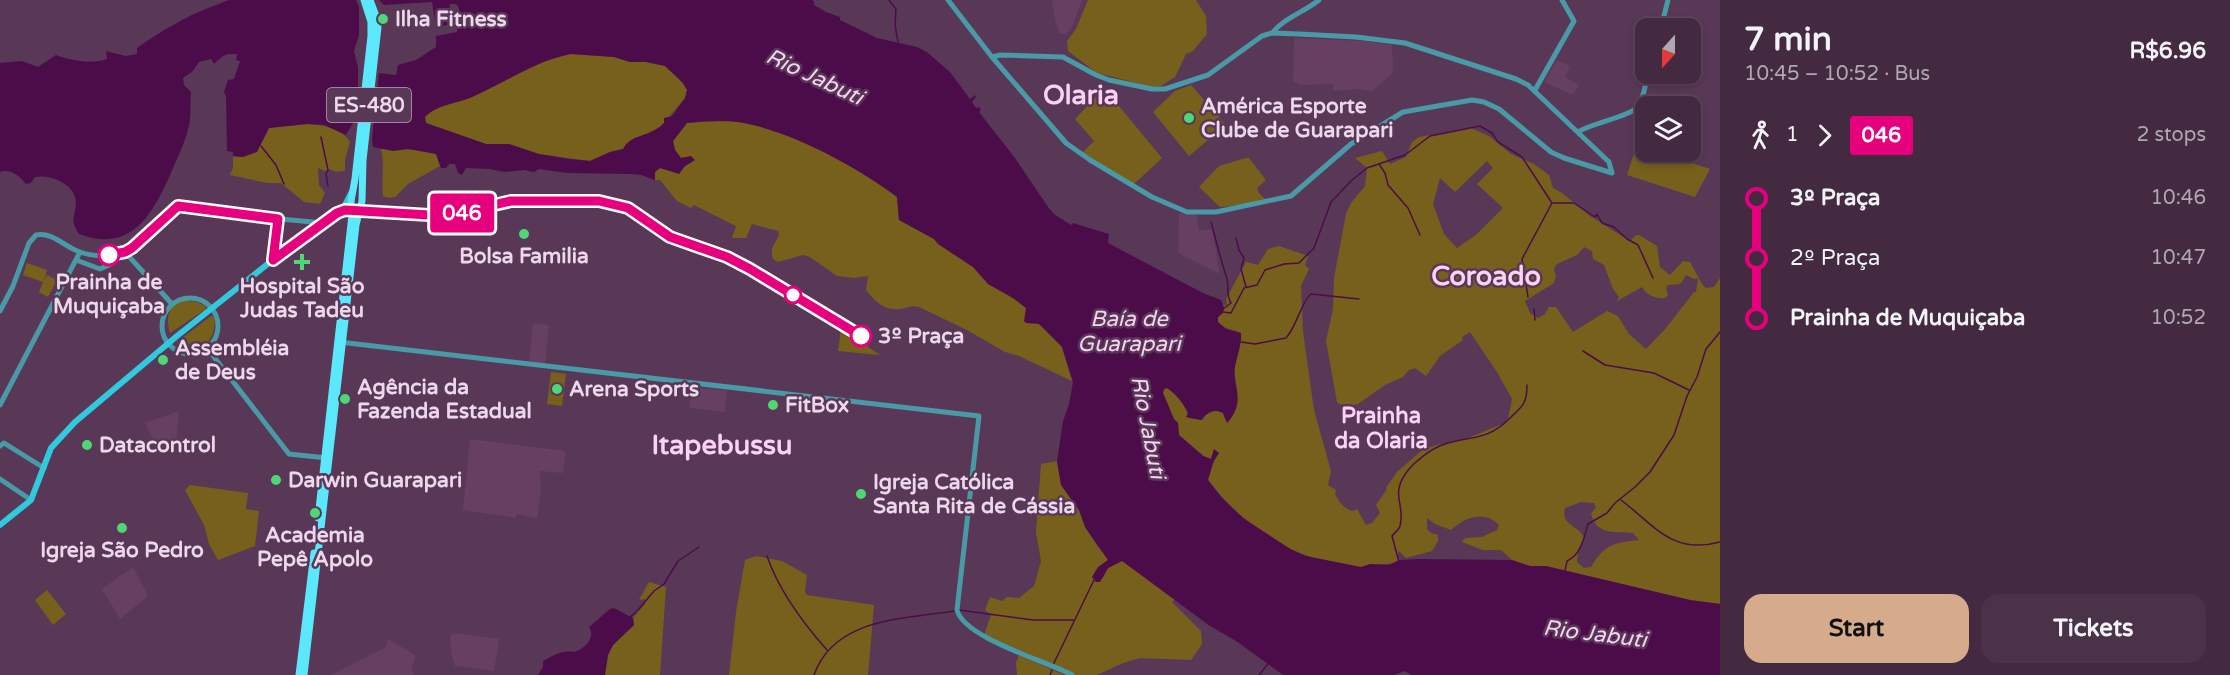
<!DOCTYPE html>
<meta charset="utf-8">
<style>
:root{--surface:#432a41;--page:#4a3248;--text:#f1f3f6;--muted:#afa7b1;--line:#5b465a;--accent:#d6ab8b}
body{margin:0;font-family:"Varela Round",sans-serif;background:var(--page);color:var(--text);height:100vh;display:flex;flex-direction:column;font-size:22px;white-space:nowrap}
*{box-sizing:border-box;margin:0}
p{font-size:20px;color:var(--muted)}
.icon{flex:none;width:33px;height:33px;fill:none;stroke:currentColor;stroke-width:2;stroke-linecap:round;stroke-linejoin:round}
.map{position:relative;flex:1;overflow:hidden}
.panel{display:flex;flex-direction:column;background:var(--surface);width:510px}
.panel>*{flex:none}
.badge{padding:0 12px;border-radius:4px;font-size:21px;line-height:39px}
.needle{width:39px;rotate:201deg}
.fabs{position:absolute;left:1635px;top:18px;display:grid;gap:12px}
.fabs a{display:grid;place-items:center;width:66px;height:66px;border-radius:12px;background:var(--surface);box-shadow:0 3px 9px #0003,0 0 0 2px var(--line);font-size:30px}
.map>.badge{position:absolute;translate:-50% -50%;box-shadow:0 0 0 3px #fff}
.legs{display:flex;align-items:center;gap:9px;height:66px;padding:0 24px;font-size:20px}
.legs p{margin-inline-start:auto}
.overview{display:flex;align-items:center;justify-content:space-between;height:102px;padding:0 24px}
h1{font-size:33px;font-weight:700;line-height:45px}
.action{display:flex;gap:12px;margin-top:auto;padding:12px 24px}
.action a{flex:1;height:69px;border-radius:18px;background:var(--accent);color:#111;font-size:24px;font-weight:700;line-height:69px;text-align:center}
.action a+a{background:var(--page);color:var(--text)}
ul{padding:0 24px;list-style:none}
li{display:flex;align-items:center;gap:21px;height:60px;font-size:22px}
li i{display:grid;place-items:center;width:9px;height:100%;margin:0 8px;background:currentColor}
li i::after{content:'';width:15px;height:15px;margin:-8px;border:4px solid;border-radius:50%;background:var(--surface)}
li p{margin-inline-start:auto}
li:first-child i{background:linear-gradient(#0000 50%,currentColor 0)}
li:last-child i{background:linear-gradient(currentColor 50%,#0000 0)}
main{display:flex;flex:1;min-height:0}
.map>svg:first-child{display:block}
</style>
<main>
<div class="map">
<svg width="1720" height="675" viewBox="0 0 1720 675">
<rect width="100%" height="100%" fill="#593857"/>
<path fill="#663f63" d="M1052,0H1082L1071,29L1066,34H1060L1056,24Z
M1294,38L1365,41L1392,45L1393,73L1372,91L1360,89L1333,91V84L1300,85L1293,81Z
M1557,60L1570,66L1565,77L1579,85L1573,95L1544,82Z
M1179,213L1197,215L1199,231L1212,229L1220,274L1178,253Z
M533,323L549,325L545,364L529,362Z
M692,387L727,391L725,412L689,408Z
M179,411L176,445L160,454L145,423Z
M470,439L566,451L563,473L540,471L541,489L537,518L516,514V518L463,510Z
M133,567L148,596L120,619L102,589Z
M453,633L499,639L494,671L455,666L452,656L450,636Z
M388,639L415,655L413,665H411L414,675H331L386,647Z"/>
<path fill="#77601b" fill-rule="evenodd" d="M1088,0H1196L1206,16L1207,34L1193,51L1186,54L1175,77L1161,86L1152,87L1097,73L1068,51L1067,41L1076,29Z
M571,54L614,57L630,62H646L665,66L683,83L687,90L685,98L657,131L634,138L623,149L610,152L590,161L539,154L509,144H486L426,123L425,117C437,104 457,104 472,97C505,83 534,61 571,54Z
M1191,85L1226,125L1189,156L1153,112L1175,91Z
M1101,92L1109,94L1162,158L1133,185L1082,153L1094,141L1075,119Z
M700,122C713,122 726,120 738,122C790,130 855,165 897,197L899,220L934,239L938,244L973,267L988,284L1013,298L1026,308L1035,322L1049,331L1062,347L1072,381L1019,356L1005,352L967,330L919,307C911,305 908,308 900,309C884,311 875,301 866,290L868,276L854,278L837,276L810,257L803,255L778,262L773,259C769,248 776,243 779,234L778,231L752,224L746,238H732L736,226L694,205L691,208L677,201L660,180H655V172L660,168L679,173L685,166L692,162L684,157L681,158L675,150L673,141L687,123Z
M307,124C323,125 342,128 350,142L345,160V171L336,172L329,169L325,171L318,168L319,185L325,193L320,204L304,202L281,183H267L230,175L233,168V156C250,162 263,142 269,128Z
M1471,128L1489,136L1511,154L1534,164L1549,175L1553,188L1562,193L1590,216L1630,241L1635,236L1639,235L1657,246L1660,267L1670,275L1683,261L1690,262L1702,284L1706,288L1714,287L1720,278V604L1690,600L1546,566H1530L1512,560L1501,550H1483L1462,542L1465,538L1482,537L1497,530L1499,525C1485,509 1463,518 1451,530L1435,524L1427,518V529L1431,533L1438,535V541L1432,551L1406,558L1399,551L1397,556L1400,560C1391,564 1387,564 1378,564C1372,564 1366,567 1360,567C1299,564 1244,527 1208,480L1211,467L1219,453L1214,450L1211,459L1204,456L1179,435L1178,423L1174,419L1163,393L1164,389L1167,388C1177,394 1188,406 1188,418L1203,420L1205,415L1215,410L1223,413L1225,419L1232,415L1238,396L1234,370L1241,333C1233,328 1221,330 1217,319L1224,308L1223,305H1227L1226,299L1246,262L1258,265L1268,249L1279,246L1308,256L1305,265L1309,269L1301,286L1303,332L1314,410L1331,471L1328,485L1336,490L1335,494C1339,502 1344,509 1353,511L1357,509L1366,525L1372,523L1380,513L1376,505L1387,489L1386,488L1397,472L1421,451L1433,446L1468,438L1505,423L1508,419L1512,399L1497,372L1470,332L1462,337L1463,340L1440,356L1426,376L1415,368L1409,370L1403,377L1385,385L1358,404L1348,406L1339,404L1337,402L1326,341L1333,309L1334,278L1346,214L1351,203L1365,186L1367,168L1355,158L1382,151L1390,164L1406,157L1412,142L1419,137ZM1487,161L1493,168L1477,184L1503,208L1477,234L1457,248L1444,234L1433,204L1440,178L1455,192ZM1584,247L1592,251L1593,259L1604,265L1613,289L1619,297L1617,301L1642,287C1646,295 1656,299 1665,298L1668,295L1666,288L1668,285C1680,283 1679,288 1686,275L1694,279L1698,278L1696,292H1694L1666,328L1646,349L1629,334L1618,316L1607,311L1573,332L1556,307H1549L1545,314L1538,318L1530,313L1525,301L1554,283L1556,276L1554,269L1557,264L1577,255ZM1581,502L1594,503L1596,507L1591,514C1597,536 1615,531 1633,533L1639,540C1613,543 1605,544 1591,567L1584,568L1577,562L1578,550L1584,537C1578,525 1560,525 1565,508Z
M1637,144L1645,147L1646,152H1660L1710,169L1695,197L1627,175Z
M381,149C399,149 419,148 436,154L440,166L408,184L395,197L389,198L383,196C381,180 385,165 381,149Z
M1246,158H1249L1266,180L1257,188L1259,193L1268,202L1220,207L1199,187L1219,166Z
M27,263L47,270L44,281L47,275L57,280L48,297L39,292L43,282L23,275Z
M182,300L197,302L206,306V309L170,333C166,320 167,306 182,300Z
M211,316L214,317C218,340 199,358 177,347V342Z
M841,329H842L880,355L838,351Z
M551,372L566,374L562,406L547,404Z
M1057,461L1061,485L1079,510L1085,527L1098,547L1109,560L1095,571L1103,578L1108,568L1122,561L1175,599L1172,602L1201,631L1202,644L1191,660L1140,658L1123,663L1097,675H1075L984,635L991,615L985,610L990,597L1002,601L1007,597L1019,598L1034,586L1041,561L1036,532L1041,464Z
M190,485L248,493L246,509L259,511L255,546L218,560L209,544L204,525L185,490Z
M756,556L782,561L807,575L805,592L807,595L874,605L868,675H729L736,612L745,560Z
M649,582L666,587L660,675H605L608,655L613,645L634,625L633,618L645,604V599L639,600Z
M47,590L66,614L53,625L35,600Z
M1019,655L1064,675H1017L1016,663Z"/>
<path fill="#4c0c4a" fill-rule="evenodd" d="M229,0H356L359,7V35L354,51L358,67V85L353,123L346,135L324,125L307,124L269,128L257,152L243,157L233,156V152L227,151L226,96L224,92L228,80L234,79L240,61L236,60L237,54C223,54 224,55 214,64L211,59L199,62L192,72L183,78L184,85L191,92C190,101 191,111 190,120C187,139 178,156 171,173C153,213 132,254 79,234C67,216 79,213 75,197C71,182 48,174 35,177L31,183L26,184C20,176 10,168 0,172V63L22,61L38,67L56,55C72,61 91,64 107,59L106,51L126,56L137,54V48C150,39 163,30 177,23C193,13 211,7 229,0Z
M379,0H812L814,1V5L826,12L840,17V20L877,38L917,47L927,52L950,72L970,99L975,95L976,97L972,102L976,108L979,107L981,110L979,112L1015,158L1048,207L1054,214L1071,225L1073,223L1109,234L1108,243L1203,293L1221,300L1224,308L1223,313L1218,317V322L1226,329L1241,333C1242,344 1237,356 1235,367C1232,388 1247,401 1227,423L1223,413C1213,408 1207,413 1201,420L1186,417L1188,413C1183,403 1176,394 1167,388L1164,389L1163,393L1174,419L1178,423L1179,435L1203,456L1211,459L1214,449L1219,453L1214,460L1208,480L1222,498L1243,518L1292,550L1306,556L1361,567L1370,564L1389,565L1400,560L1419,559L1512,560L1530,566H1546L1690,600L1720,604V675H1411L1405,671L1394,675H1283L1236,641L1210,626L1122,561L1108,568L1100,582H1096L1092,577L1098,567L1108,560L1085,527L1079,510L1061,485L1057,461L1063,421L1069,404L1073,382L1062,347L1039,324L1026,323L1024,321L1026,308L1013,298L988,284L973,267L938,244L934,239L899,220L897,197C856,166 789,130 738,122C721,120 703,121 687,123L673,141L675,150L681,158L691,156L695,160L685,166L679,174L660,168L655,172V180L641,175L630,174L567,173L539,169L534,172L524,170L505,172L489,169L466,168L462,175L458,173L455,164H449L446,168H441L436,154L408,149L393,151L373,147L372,139L379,73L396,75L398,65L416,60L436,47V36L457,32L459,8L456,4H450L447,25L436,27L432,2L384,5ZM571,54L614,57L630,62H646L665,66L683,83L687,90L685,98L672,116L664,118V123C651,137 630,134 623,149L610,152L590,161L569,159L539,154L509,144H486L426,123L425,117C437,104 457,104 472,97C505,83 534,61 571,54Z
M614,608L633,618L634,625L613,645L608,655L605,675H538L543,667V661C555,655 561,650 575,652C585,648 596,638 589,627L610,609Z"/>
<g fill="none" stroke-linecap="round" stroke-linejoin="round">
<path stroke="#4c0c4a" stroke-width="1.5" d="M889,0L896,9L895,25L898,42
M321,137L328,170L326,174L328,186
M261,146L276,165L284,184
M1379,164L1385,173L1388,185L1408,208L1420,235
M1553,203H1574L1595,217L1597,214L1602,223L1614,227L1627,239L1638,245L1653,278
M1211,222C1216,241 1221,260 1227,279C1229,288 1226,295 1231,303L1223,309
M1236,238L1239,250L1244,258L1241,269L1246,287
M1528,297L1522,259L1552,203
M1534,309L1535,320
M1223,312L1231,313L1244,288L1257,285L1265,270L1284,264L1299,263L1314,248L1331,202L1352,180L1367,168L1405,155L1430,136L1480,126L1492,133L1498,142L1522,157L1552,203
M1241,342L1255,344L1286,338C1297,326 1302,300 1311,294L1359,299
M1583,351L1605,365L1654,373L1689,390
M1621,500C1655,526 1673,555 1720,542
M767,556C779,591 803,623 827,650
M1399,562L1392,536C1394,533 1399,530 1400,526C1406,503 1388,495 1409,469C1417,460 1431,449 1442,445C1469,435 1486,442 1509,419C1522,406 1527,405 1527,385
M1565,571L1567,561C1581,555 1584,538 1588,524L1607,513L1615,503L1635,487L1650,472L1674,435L1687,396L1697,377L1706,349L1720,332
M959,610L1033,620H1074
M629,618L638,610L654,591L664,584L678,561L699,547
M1053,665L1094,580
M814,675C834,618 903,619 954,611
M1050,675L1052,670
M1259,675L1268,664"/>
<path stroke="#499aa7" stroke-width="5" d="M948,0L992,57L1066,143L1090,160L1152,197L1187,212H1216L1291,196L1351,144L1403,112L1472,100L1484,102L1499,109L1551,152L1564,158L1612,173L1609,162L1528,85L1516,79L1405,43L1356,37L1299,34L1272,33L1262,36L1208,75L1165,89H1152L1109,80L1096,75L1063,57L1000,55L992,57
M1661,28L1668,0
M1272,33C1284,18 1304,12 1319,0
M1535,90L1574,21L1562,0
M1578,132C1592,123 1627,117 1635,109C1644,100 1645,85 1648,74
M76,260L100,269L109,265L125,252L172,304
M162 326a28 28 0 1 1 56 0a28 28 0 1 1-56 0Z
M0,311L13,286L29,243L36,235C54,232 64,247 80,252C96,258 118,256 132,248L178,206L206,212L323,223
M339,342L979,416L957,610C964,638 1046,661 1072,675
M207,348L289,454L327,458
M0,405L80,252
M0,446L4,443L44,468
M0,479L31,500"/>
<path stroke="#31c9de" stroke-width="6" d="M0,525L31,500L51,448L75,422L177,336L279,255L337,213L345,205L351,193"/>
<path stroke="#5be8fd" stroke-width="7" d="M318,518L352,215L351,201L355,179L371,36V22L364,0
M299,675L314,553
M304,675L356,225L362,201L363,160L378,27L376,16L370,0"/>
</g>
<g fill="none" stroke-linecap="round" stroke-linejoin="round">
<defs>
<path id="line-1" d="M109,255L125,252L132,248L178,206L278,219L273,260L337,213L345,210L446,216L511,201H599L628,208L670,237L727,257L750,269L861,336"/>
</defs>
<use href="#line-1" stroke="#fff" stroke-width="14"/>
<use href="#line-1" stroke="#e6007e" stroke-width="9"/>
</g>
<g fill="#4fd675" stroke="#593857" stroke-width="2">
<circle cx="383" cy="19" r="6"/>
<circle cx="1189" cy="118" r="6"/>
<circle cx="524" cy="234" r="6"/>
<path d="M299 253h6v6h6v6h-6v6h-6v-6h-6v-6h6z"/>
<circle cx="163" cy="360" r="6"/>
<circle cx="557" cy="389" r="6"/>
<circle cx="345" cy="399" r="6"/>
<circle cx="773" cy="405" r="6"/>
<circle cx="87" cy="445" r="6"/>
<circle cx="276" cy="480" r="6"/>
<circle cx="861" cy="494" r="6"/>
<circle cx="315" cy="513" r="6"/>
<circle cx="122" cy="528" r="6"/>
</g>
<g fill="#fff" stroke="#e6007e" stroke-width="3">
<circle cx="109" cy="255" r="10"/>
<circle cx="793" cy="295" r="8"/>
<circle cx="861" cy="336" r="10"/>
</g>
<g text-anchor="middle" stroke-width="5" stroke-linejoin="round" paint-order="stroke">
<rect fill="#593857" stroke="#c0a8be" stroke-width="1.5" x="327" y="88" width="84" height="34" rx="4.5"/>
<g font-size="20" font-weight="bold" fill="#ecd8ea">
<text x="369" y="112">ES-480</text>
</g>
<g font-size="21" font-weight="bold" fill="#ecd8ea" stroke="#593857" text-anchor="start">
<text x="395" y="26">Ilha Fitness</text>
<text x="1201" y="113">América Esporte<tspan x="1201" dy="24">Clube de Guarapari</tspan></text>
<text x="524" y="263" text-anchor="middle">Bolsa Familia</text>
<text x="302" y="293" text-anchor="middle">Hospital São<tspan x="302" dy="24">Judas Tadeu</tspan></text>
<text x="175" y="355">Assembléia<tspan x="175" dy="24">de Deus</tspan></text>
<text x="357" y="394">Agência da<tspan x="357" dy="24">Fazenda Estadual</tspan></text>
<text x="569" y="396">Arena Sports</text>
<text x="785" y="412">FitBox</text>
<text x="99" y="452">Datacontrol</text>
<text x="288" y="487">Darwin Guarapari</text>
<text x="873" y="489">Igreja Católica<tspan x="873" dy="24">Santa Rita de Cássia</tspan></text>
<text x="315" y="542" text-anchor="middle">Academia<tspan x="315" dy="24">Pepê Apolo</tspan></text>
<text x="122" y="557" text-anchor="middle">Igreja São Pedro</text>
</g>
<g font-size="21" font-weight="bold" fill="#ecd8ea" stroke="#593857">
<text x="109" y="289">Prainha de<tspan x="109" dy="24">Muquiçaba</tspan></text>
<text x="878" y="343" text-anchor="start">3º Praça</text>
</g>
<g font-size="22" font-style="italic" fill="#f6d1f2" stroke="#593857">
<text transform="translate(815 76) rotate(25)" y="8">Rio Jabuti</text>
<text x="1129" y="326">Baía de<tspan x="1129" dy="25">Guarapari</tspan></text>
<text transform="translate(1149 427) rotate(79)" y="8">Rio Jabuti</text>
<text transform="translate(1595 633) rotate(7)" y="8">Rio Jabuti</text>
</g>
<g font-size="22" font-weight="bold" fill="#fad2f6" stroke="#593857">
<text x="1381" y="423">Prainha<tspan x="1381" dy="25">da Olaria</tspan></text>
</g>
<g font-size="27" font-weight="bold" fill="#fad2f6" stroke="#593857">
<text x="1081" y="104">Olaria</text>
<text x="1486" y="285">Coroado</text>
<text x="722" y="454">Itapebussu</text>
</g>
</g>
</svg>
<div class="fabs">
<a><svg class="needle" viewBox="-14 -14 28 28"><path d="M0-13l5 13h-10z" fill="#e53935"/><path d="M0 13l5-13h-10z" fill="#afa7b1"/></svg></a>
<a><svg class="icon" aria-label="layers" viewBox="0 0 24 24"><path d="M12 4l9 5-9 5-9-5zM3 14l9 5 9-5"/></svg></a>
</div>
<b class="badge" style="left:462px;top:213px;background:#e6007e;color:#fff">046</b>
</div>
<section class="panel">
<div class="overview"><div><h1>7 min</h1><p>10:45 – 10:52 · Bus</p></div><b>R$6.96</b></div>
<div class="legs"><svg class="icon" aria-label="walk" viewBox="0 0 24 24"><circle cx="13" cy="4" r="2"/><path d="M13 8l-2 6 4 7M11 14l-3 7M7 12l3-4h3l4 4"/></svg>1<svg class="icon" aria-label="forward" viewBox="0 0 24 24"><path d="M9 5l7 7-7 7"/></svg><b class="badge" style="background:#e6007e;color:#fff">046</b><p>2 stops</p></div>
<ul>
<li><i style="color:#e6007e"></i><b>3º Praça</b><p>10:46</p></li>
<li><i style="color:#e6007e"></i><span>2º Praça</span><p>10:47</p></li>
<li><i style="color:#e6007e"></i><b>Prainha de Muquiçaba</b><p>10:52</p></li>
</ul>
<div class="action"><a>Start</a><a>Tickets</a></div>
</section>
</main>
